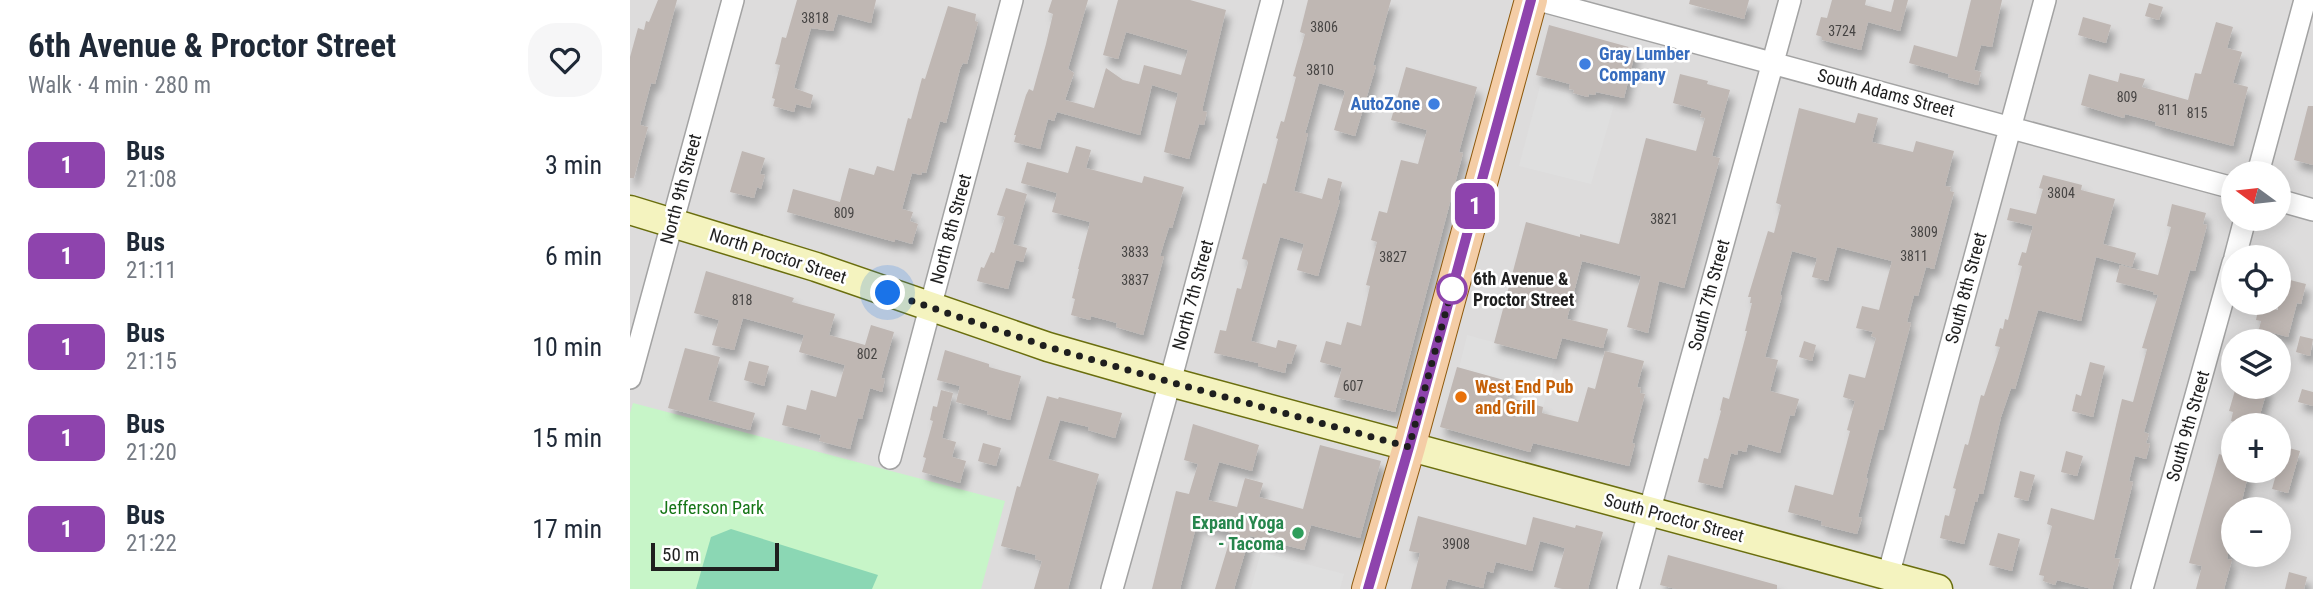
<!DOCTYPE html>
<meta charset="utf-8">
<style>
:root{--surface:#fff;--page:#f6f6f7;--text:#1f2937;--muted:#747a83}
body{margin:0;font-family:"Roboto Condensed",sans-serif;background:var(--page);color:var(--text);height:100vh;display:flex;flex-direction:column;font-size:26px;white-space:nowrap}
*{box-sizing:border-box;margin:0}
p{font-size:23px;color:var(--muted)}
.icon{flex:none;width:38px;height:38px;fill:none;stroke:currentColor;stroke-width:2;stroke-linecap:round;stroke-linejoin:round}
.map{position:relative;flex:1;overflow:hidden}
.panel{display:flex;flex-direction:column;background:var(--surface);width:630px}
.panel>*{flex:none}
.badge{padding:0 14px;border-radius:10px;font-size:24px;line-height:46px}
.needle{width:46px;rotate:285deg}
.buttons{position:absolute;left:1591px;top:161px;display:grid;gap:14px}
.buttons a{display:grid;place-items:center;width:70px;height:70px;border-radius:50%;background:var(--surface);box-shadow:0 4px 18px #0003;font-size:35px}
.scale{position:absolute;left:21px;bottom:18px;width:128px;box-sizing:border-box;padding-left:7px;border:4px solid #1f1f1f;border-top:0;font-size:19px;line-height:24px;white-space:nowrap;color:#1f1f1f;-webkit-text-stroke:5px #fff;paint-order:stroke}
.you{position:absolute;width:35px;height:35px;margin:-18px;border:5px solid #fff;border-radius:50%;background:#1a73e8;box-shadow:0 0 0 10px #1a73e833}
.map>.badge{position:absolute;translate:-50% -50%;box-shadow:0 0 0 4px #fff}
.round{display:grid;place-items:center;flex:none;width:74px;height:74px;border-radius:28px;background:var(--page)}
.head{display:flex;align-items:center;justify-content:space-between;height:119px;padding:0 28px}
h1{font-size:33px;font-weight:700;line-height:52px}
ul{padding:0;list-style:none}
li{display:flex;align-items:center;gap:21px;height:91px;padding:0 28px}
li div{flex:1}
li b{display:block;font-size:26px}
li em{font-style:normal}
li .badge{min-width:77px;font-weight:700;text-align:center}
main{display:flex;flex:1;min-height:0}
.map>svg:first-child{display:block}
</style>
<main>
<section class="panel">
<div class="head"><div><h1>6th Avenue &amp; Proctor Street</h1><p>Walk · 4 min · 280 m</p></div><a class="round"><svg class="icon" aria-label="heart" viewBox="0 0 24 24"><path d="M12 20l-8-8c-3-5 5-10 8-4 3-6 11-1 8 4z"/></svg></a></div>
<ul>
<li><span class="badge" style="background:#8e44ad;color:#fff">1</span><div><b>Bus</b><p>21:08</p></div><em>3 min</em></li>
<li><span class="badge" style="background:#8e44ad;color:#fff">1</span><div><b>Bus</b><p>21:11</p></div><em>6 min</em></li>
<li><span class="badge" style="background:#8e44ad;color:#fff">1</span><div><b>Bus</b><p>21:15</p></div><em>10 min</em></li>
<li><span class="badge" style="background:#8e44ad;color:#fff">1</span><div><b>Bus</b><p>21:20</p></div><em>15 min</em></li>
<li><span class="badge" style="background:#8e44ad;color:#fff">1</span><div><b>Bus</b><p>21:22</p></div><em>17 min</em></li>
</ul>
</section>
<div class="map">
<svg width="1683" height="589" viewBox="0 0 1683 589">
<defs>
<filter id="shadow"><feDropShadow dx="4.5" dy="8" stdDeviation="3.5" flood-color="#0004"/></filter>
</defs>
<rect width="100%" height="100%" fill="#efebe6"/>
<path fill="#dddcdc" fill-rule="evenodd" d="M0,0H1683V589H0ZM1603,173H1648V219H1603ZM1603,257H1648V303H1603ZM1603,341H1648V387H1603ZM1603,425H1648V471H1603ZM1603,509H1648V555H1603Z"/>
<path fill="#c7f5c8" d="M3,403L375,501L351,589H0V413Z"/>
<path fill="#8bd7b4" d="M101,529L248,575L242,589H66L81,537Z"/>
<path fill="#dfdfdf" d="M910,86L984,105L961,184L889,166Z
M837,335L926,359L913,407L877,397L881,382L829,368Z
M631,552L714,574L710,589H621Z"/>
<path fill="#bfb7b3" filter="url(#shadow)" d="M28,0H47L25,84L21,83L10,125L18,127L4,178H0V57L8,28L14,30L16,21L19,22Z
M167,0H246L241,23L208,14L203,31L181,28L164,88L183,95L180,108L166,104L164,112L143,106L145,99L142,98L150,65L145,64L148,54L152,37L156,38Z
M422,0H458L438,69L444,73L435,100L464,108L476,68L493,80L509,84L514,65L551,75L558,50L496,32L488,59L473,55L488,0H560L596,10L573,106V111L577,112L574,125L569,124L568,128L559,159L534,152L548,93L522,85L510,135L427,112L424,121L418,119L410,149L384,142L386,135H384L396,95L399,89L403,91L416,44L423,14L418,12Z
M678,0H761L743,65L746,66L725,136L704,130L715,92L713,90L689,83L677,127L675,133H678L664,191L692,199L698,178L712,182L708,200H710L688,276L667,270L674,244L650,237L621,341L646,348L648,340L667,345L661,364L657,363L655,373L628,366V363L584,353L590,330L596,331L607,288L611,289L618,263L617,260L612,259L633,183L636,184L648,139L646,138L651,121L654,122L666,77L663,76L675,34L670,32Z
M1060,0H1119L1114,19L1059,4Z
M1202,0H1236L1235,5L1261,12L1264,0H1278L1270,31L1238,22L1231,50L1192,40V37L1186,35L1191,17L1197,18Z
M1341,0H1372L1362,47L1351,45L1344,70L1351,72L1348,85L1318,77L1319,74L1279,63L1284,45L1327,57Z
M1519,3L1533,7L1529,20L1515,16Z
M318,6L346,14L345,21L348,22L337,64L333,63L330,69L316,123L310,121L296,173L292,172L291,175L282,173L272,209L283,212L280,221L288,224L282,244L265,239V242L157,212L163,189L210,202L219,168L244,175L247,166L264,171L278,118L281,119L292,78L295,79Z
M1453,17L1481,25L1476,43L1448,35Z
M1586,22L1603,27L1597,48L1612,52L1603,83L1618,87L1603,146L1525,125L1526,122L1495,114L1494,118L1451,105L1459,74L1488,82L1490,73L1515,79L1512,87L1558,100L1565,73L1571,74Z
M919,25L1006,49L994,98L966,92L965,95L959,94L958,97L943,93L944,90L939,89L940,84L906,75Z
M776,67L847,87L829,152L833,153L765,412L704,397L712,368L690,362L696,341L711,345L717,322L731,326L740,286L736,285L747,242L741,240L749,211L757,213L771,160L788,164L797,130L761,120Z
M1050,74L1078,81L1077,84L1100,90L1082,156L1090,158L1054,288L1029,281L1018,333L997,327L1011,276L952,261L937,319L978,329L973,348L932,338L926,359L864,343L896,222L950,237V234L989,244L1016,138L1066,151L1075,118L1070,117L1072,111L1043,103Z
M1678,106H1683V165L1664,160Z
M1169,108L1225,123L1228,113L1248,118L1242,142L1283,152L1286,141L1324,151L1315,186L1321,187L1320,191L1324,192L1304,269L1296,267L1288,296L1284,295L1277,322L1281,323L1253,430L1249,429L1236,478L1238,479L1228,517L1232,518L1227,534L1191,525L1192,521L1158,512L1165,485L1203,495L1220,431L1217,430L1225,401L1213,397L1219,374L1235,378L1246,338L1241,336L1243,332L1226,328L1232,306L1249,310L1262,261L1207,247L1198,281L1182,277L1187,258L1162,251L1150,295L1152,296L1135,357L1148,360L1140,391L1169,399L1164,416L1160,415L1150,453L1118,444L1116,452L1108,450L1107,455L1101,453L1092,488L1068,482L1074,458L1078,459L1091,411L1090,410L1093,397L1099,399L1117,331H1115L1122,303H1120L1121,297H1118L1138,231L1144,233L1151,205L1146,203Z
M446,146L461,150L456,168L512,183L514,176L554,187L542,228L539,227L530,256H534L513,335L486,327L487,323L461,316L460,320L441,315L445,299L442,298L449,269H448L460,222L422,212L427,193L391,183L397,162L438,173Z
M112,151L135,158L130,174L135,175L131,189L127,187L124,198L100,192Z
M1413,175L1452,185L1451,190L1485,199L1473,244L1506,253L1502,267L1466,257L1451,321L1408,310L1385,389L1381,388L1371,417L1353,494H1349L1347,502H1345L1334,544L1310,538L1315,515L1319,516L1326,489L1323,488L1335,444L1338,445L1351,395L1354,396L1370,347L1365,346L1370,328L1373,329L1375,319L1378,320L1392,266L1388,265L1392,252L1396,253L1403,226L1377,220L1380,208L1406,214L1413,189L1409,188Z
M376,188L397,194L383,244L397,248L393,262L386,260L378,289L347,281L351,267L354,268L361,252L364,253L375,217L367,215Z
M1542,204L1576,213L1573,224L1577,225L1565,271L1560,270L1514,432L1519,434L1516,443L1520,444L1516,459L1505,456L1499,481L1503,482L1484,558L1490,559L1482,589H1462L1427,580L1425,585L1413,581L1414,576L1409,575L1422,526L1417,524L1421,508L1464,520L1492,399L1503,402L1517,349L1512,348L1528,295L1523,294L1524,292L1486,282L1490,265L1528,275L1541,227L1537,226Z
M76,271L164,298L162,302L205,314L199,335L235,345L241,325L264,332L251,378L255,379L252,392L240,388L232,419L228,418L220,449L189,441L191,435L152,425L157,405L176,410L181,390L206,397L215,365L169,352L174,335L113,318L104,350L82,345L89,320L64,313Z
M1648,277L1676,284L1671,304L1667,303L1658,337L1629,329L1631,321L1626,320L1629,305L1648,310Z
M1670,336L1683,339L1680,356L1666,352Z
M1174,341L1186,345L1182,361L1169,357Z
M55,348L90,357L78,400L125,413L120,430L38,408Z
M315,350L359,364V367L391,376L380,420L357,414L358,411L326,402L330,386L307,380Z
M975,351L1014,361L1007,387L1011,388L1010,393L1015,394L1002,443L1005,444L999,466L903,443L900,452L810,427L827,367L881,382L877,397L913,407L912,413L948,422L958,387L965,389Z
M119,361L139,366L134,386L114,380Z
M1460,362L1475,366L1463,417L1442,411L1446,394L1451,396Z
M1606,387H1638L1627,425H1618L1601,421L1603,412L1599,411Z
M1672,389L1683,392V406L1668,402Z
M311,390L323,393L312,438L326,442L322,457L336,461L330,483L292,472L296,458L293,457L303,421L300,420L303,406L307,407Z
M417,396L428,399L429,397L492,413L485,438L458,430L459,427L430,420L418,459L469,474L438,589H404L412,561L405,559L406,555L371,546L387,486L390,487Z
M563,424L629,445L622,471L589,462L578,500L607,507L615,478L633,483L629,497L673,509L690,445L751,461L730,538L681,525L674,550L620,536L604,589H585L602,533L567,523L550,589H522L546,491L559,494L568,464L554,460Z
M353,443L371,448L366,466L348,461Z
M1648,445L1670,451L1658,493L1642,489L1647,471H1648Z
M1436,451L1453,456L1447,476L1431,472Z
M1589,454L1603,458V471H1619L1610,509H1603V528L1597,559L1602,560L1594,589H1566L1572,566L1559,563Z
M1390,471L1405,475L1398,501L1384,497Z
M788,516L896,545L903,517L945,528L946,525L973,532L958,589H933L924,587L935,548L910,541L902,571L866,562L863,573L857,571L853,588L818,579L815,589H781L790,553L779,551Z
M1368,533L1390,539L1382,571L1359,565Z
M1038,555L1147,585V589H1046L1030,585Z
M1659,572L1677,577L1674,589H1655Z"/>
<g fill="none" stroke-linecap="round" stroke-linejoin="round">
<defs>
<path id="street" d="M909,0L1603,188
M1628,173L1675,0
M1648,200L1683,210
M1605,257L1615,219
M0,378L103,0
M260,458L382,0
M1258,576L1415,0
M482,589L540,382L642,0
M998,589L1160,0
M1512,589L1603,263"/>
<path id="secondary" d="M0,210L186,267L418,347L540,382L1308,589"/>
<path id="primary" d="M738,589L779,447L901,0"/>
</defs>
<use href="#street" stroke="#a3a3a3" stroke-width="24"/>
<use href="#secondary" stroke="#6a6e0e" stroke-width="31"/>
<use href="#primary" stroke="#8d590d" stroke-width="34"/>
<use href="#street" stroke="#fff" stroke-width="21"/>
<use href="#secondary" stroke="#f4f3bf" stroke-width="28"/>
<use href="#primary" stroke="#f4cda6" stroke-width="32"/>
</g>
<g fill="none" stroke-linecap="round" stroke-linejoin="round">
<defs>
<path id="line" d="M738,589L779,447L901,0"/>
</defs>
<use href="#line" stroke="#fff" stroke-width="16"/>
<use href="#line" stroke="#8e44ad" stroke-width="10"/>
<path stroke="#1f1f1f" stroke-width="7" stroke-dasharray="0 12.6" d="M258,293L418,347L540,382L779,447L822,289"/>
</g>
<g fill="#3f7fe0" stroke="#fff" stroke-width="2.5">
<circle cx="955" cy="64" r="7"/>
<circle cx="804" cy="104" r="7"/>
</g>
<circle fill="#fff" stroke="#8e44ad" stroke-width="3.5" cx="822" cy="289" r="14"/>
<circle fill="#e8710a" stroke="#fff" stroke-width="2.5" cx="831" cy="397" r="7"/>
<circle fill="#2e9e5b" stroke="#fff" stroke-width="2.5" cx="668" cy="533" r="7"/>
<g text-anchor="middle" stroke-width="5" stroke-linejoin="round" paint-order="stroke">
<g font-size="14" fill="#474544">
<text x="185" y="23">3818</text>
<text x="694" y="32">3806</text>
<text x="1212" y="36">3724</text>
<text x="690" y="75">3810</text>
<text x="1497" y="102">809</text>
<text x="1538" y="115">811</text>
<text x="1567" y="118">815</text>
<text x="1431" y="198">3804</text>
<text x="214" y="218">809</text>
<text x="1034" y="224">3821</text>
<text x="1294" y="237">3809</text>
<text x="505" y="257">3833</text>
<text x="1284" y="261">3811</text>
<text x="763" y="262">3827</text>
<text x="505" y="285">3837</text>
<text x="112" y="305">818</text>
<text x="237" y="359">802</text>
<text x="723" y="391">607</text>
<text x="826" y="549">3908</text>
</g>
<g font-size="18" font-weight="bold" fill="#366cbe" stroke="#fff" text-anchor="start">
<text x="969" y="60">Gray Lumber<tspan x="969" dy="21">Company</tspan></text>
<text x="790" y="110" text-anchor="end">AutoZone</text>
</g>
<g font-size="18" fill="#1f1f1f" stroke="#fff">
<text transform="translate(1256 93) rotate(15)" y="6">South Adams Street</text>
<text transform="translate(51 189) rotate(-75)" y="6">North 9th Street</text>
<text transform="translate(321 229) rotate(-75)" y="6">North 8th Street</text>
<text transform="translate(148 256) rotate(18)" y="6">North Proctor Street</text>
<text transform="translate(1336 288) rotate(-75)" y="6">South 8th Street</text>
<text transform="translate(563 295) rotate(-75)" y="6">North 7th Street</text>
<text transform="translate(1079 295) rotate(-75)" y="6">South 7th Street</text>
<text transform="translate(1558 426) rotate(-74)" y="6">South 9th Street</text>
<text transform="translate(1044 518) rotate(15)" y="6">South Proctor Street</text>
</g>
<g font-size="18" font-weight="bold" fill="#1f1f1f" stroke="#fff" text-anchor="start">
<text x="843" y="285">6th Avenue &amp;<tspan x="843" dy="21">Proctor Street</tspan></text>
</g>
<g font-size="18" font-weight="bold" fill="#c56008" stroke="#fff" text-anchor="start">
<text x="845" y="393">West End Pub<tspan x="845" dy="21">and Grill</tspan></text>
</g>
<g font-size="18" fill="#157516" stroke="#fff">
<text x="82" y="514">Jefferson Park</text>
</g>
<g font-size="18" font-weight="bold" fill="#27864d" stroke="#fff" text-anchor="end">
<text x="654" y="529">Expand Yoga<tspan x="654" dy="21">- Tacoma</tspan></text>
</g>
</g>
</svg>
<div class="buttons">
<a><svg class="needle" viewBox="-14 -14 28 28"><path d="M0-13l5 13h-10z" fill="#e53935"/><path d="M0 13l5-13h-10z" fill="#747a83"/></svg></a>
<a><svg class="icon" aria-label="locate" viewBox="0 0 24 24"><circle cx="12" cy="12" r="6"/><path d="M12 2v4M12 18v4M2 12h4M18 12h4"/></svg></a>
<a><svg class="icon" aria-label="layers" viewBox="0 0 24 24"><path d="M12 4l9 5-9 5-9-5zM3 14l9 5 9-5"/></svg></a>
<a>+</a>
<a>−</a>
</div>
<div class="scale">50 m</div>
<div class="you" style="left:258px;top:293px"></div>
<b class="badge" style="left:845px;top:206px;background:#8e44ad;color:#fff">1</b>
</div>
</main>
